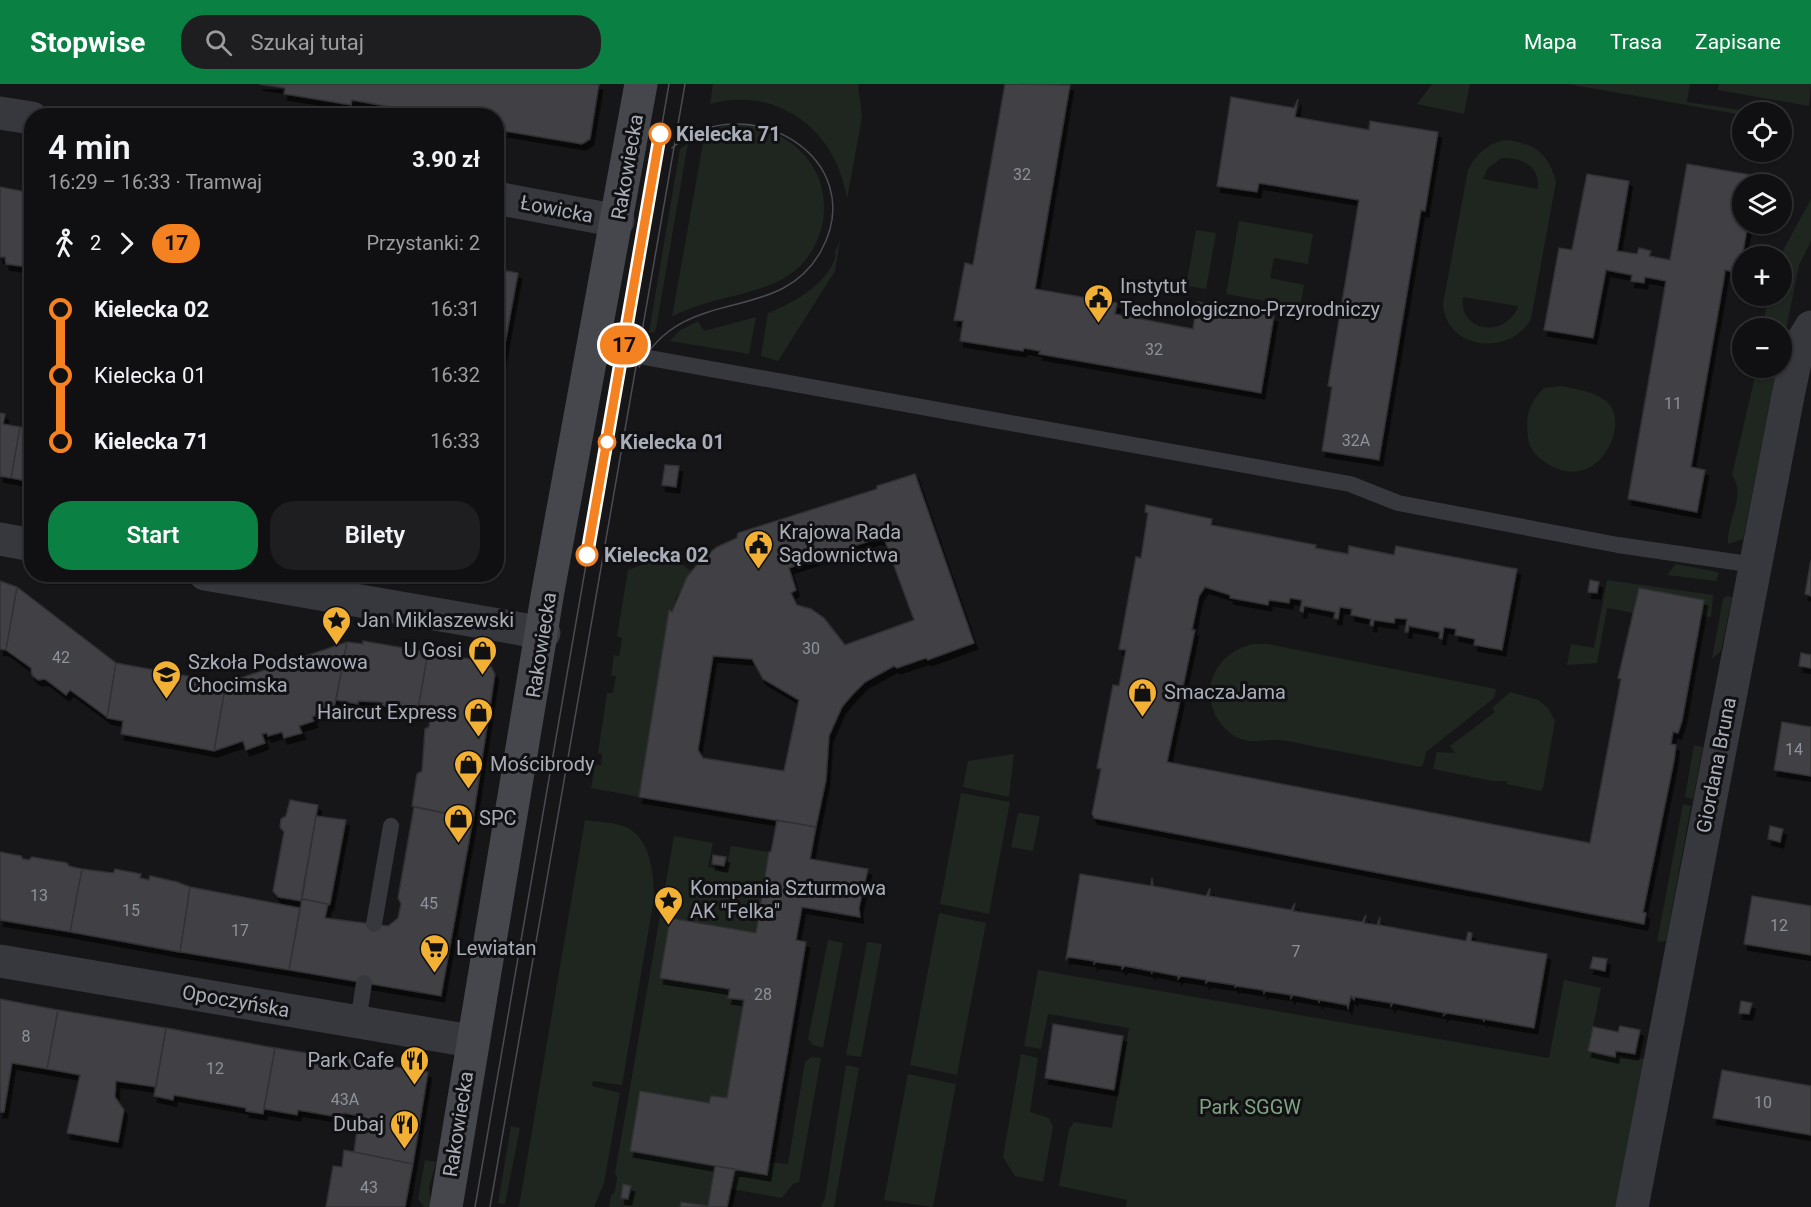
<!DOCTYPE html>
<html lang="pl">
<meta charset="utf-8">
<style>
:root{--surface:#101012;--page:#1e1e20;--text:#f1f3f6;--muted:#9c9d9f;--line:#303032;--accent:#0b8043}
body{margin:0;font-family:Roboto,sans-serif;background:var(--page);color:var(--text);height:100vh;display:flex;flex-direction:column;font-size:22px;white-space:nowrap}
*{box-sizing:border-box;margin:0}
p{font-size:20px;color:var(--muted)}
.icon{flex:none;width:33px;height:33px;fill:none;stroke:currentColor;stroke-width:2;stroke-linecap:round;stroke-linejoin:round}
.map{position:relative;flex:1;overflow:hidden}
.sheet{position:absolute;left:24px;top:24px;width:480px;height:474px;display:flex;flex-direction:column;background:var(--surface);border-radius:24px;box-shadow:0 2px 4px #0004,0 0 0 2px var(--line)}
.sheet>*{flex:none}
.badge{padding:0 12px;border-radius:20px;font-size:21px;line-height:39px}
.controls{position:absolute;left:1732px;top:18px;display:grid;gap:12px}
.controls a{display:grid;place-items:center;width:60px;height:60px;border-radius:50%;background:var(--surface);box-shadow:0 2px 4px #0004,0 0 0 2px var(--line);font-size:30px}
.map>.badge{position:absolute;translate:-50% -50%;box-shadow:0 0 0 3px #fff}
.legs{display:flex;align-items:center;gap:9px;height:66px;padding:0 24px;font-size:20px}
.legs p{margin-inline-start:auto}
.summary{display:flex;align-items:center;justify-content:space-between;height:102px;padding:0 24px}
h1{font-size:33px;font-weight:600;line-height:45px}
.cta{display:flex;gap:12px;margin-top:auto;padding:12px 24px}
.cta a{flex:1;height:69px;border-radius:24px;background:var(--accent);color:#fff;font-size:24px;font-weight:600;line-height:69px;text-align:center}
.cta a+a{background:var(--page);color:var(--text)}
ul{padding:0 24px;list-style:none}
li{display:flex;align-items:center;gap:21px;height:66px;font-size:22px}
li i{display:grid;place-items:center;width:9px;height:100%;margin:0 8px;background:currentColor}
li i::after{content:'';width:15px;height:15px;margin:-8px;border:4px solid;border-radius:50%;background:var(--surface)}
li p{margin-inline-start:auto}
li:first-child i{background:linear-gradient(#0000 50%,currentColor 0)}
li:last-child i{background:linear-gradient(currentColor 50%,#0000 0)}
header{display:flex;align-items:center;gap:36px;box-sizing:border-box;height:84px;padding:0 30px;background:var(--accent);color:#fff}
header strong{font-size:28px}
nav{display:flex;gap:33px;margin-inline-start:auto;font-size:21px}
.search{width:420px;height:54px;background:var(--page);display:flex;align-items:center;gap:15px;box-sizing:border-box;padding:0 21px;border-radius:24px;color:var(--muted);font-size:22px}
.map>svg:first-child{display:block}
</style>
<header>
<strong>Stopwise</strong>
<div class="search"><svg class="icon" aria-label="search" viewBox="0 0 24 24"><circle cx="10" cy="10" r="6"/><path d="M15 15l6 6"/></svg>Szukaj tutaj</div>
<nav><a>Mapa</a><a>Trasa</a><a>Zapisane</a></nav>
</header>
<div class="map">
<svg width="1811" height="1123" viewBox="0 0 1811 1123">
<defs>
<filter id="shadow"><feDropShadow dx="3.5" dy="6" stdDeviation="0" flood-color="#0009"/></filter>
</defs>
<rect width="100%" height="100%" fill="#161618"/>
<path fill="#1e261f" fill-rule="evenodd" d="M713,0H858L862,33L847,115C837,48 780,1 710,20Z
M1432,0H1470L1464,30L1417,20Z
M1568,0H1690L1687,18L1753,28L1743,31Z
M1719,0H1811L1809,22L1718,6Z
M745,40C776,46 807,63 819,95C825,112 826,131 820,149C797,218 724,203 672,233L705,48L724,42Z
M1504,56C1533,58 1549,69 1556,98L1531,235C1510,273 1446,266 1443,220L1468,86C1476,70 1486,61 1504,56ZM1502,74C1523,74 1539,81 1538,105L1483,95L1488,84ZM1463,213L1517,222L1518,223C1505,255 1458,248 1463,213Z
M688,59L656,245L653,249L649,248L680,65Z
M1811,115V157L1799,181L1784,256L1782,255V244H1763L1768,212H1782V172H1780Z
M1239,137L1313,150L1308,180L1274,174L1270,194L1304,201L1300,223L1226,210Z
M1196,146L1216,149L1206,205L1186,202Z
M840,157L835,187L778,277L761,272L768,229C795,218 827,201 836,171L834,169Z
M756,233L749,270L670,257L679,247L698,237L704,247Z
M1757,284H1777L1743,455L1728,460C1726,437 1747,412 1732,391Z
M1561,302C1575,305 1593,307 1605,316C1634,337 1597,415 1545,378C1536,372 1529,365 1528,353C1525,332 1529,318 1544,304Z
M663,465L692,488L677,512L672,528L669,527L639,713L591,704L595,681H601L602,670L598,669L607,609H613L616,592H611L614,571L619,572L622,554L617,552L628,486L653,477L655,468Z
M1676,480L1713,487L1719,489L1716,497L1667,491Z
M1607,496L1713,511L1711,533L1700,532L1703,516L1639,504L1634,529L1607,524L1597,579L1567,581L1571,560L1594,564Z
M1726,512L1732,513L1721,567L1712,575L1723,515Z
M1252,560H1268L1496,605L1494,614L1426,668L1423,681L1420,683C1386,676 1351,670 1317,663C1304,661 1289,656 1276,656C1262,656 1250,660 1236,653C1218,643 1206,619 1211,599C1217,577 1232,566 1252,560Z
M1510,608L1538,616L1548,624L1555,637L1543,704L1540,707L1507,700V697H1492L1433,685L1437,668L1455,669L1450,662L1495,628L1492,624Z
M1694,661L1703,663L1693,715L1685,713Z
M1014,670L1009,713L963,703L968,677Z
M961,709L1010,718L989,830L940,820Z
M1683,720L1691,722L1666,857L1657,858Z
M1018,729L1040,732L1033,767L1011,763Z
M585,736C599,738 615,738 628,744C651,756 654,792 654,814L622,1001L593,997L592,1002L620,1009L604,1099L594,1123H519Z
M674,752L713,759L708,783L726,786L731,762L769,768L760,816L762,817L756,849L704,841L661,894L730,905L728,914L744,916L727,1014L711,1012L709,1019L640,1007L630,1066L715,1082L708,1122L682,1118L680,1123H609L611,1111L615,1108L617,1093L615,1089Z
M939,829L986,839L957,991L910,981Z
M828,856L843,859L823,964L813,961L808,955Z
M867,858L882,860L861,973L846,971Z
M1038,886L1549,974L1564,896L1601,904L1588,967L1645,975L1618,1123H1126L1127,1116L1059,1102L1069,1045L1074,1038L1112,1044L1129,944L1048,930L1041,965L1024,962Z
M1021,970L1038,974L1030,1028L1049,1034L1053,1043L1043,1098L1015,1092L1003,1073Z
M811,973L821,974L799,1098L793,1100L782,1114L731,1105L735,1085L769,1078L788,1080L805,978Z
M846,981L859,984L834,1123H821L825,1114Z
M908,990L956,1000L933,1123L884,1116Z
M511,1042L520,1044L505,1120L498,1119Z
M425,1076L436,1078C433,1095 422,1109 437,1123H424L418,1115Z"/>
<path fill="#404145" stroke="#303034" stroke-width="1.5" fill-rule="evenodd" filter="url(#shadow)" d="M259,0H599L590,55L582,60L504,47L505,42L496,41V32H415L391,27V23L352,16L351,21L284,10L285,4Z
M1005,0L1070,1L1035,205L1117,219L1115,230L1193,245L1197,218L1274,232L1261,309L1039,270L1040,267L1024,264L1023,267L960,257L963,237L954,236L965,179L973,181Z
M1231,13L1294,24L1298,15L1295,33L1369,46L1370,37L1438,48L1425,127L1421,126L1379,376L1322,367L1332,303L1328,302L1359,116L1259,99L1257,108L1217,102Z
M1687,80L1757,92L1756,100H1743V140H1748L1739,189L1725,186L1724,195L1691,383L1705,386L1697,428L1628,415L1666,197L1645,193L1644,199L1631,197L1632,191L1606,186L1593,254L1544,246L1559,164L1572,166L1587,90L1629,97L1617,167L1637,170L1639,164L1651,167L1649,172L1670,176Z
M0,103L32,109V179L27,183L6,180L5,173H0Z
M496,185L518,189L496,309Z
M0,329L5,330L3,340L20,343L11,394L0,392Z
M20,343L32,345V398L11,394Z
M665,381L679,382L676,403L662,401Z
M915,390L974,559L928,576L926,574L897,584L894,582L865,598L853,610L842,623L829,652L826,696L816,743L639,713L669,526L672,528L687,493L701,476L717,463L737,454L738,449L877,405V402ZM878,454L885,457L914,536L845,561L824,534L811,525L797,521L791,509L796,506L789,484ZM713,572L752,575L763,595L799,616L784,687L703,674L698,666Z
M1146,421L1212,435L1211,441L1316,461L1315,464L1348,470L1349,462L1394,471L1396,462L1517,485L1502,566L1474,561L1475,555L1455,551L1456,545L1444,543L1442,555L1439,554L1440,548L1409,542L1408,548H1405L1407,535L1395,534L1394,539L1374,536L1373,542L1370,541L1371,535L1351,531L1352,525L1340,523L1338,535L1334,534L1335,528L1304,522L1303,528L1300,527L1302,516L1290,514L1289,519L1269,516L1268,521L1230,514V511L1205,503L1199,512L1192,546H1195L1167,678L1590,759L1621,595L1618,594L1639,504L1704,516L1682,637L1678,649L1673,648L1671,660L1676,661L1674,677L1643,828L1646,829L1644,840L1094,734L1092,730L1101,685L1097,684L1113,601L1119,602L1126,566L1119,565L1136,473L1141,474L1148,429L1145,428Z
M1811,476V512L1805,510Z
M1590,496L1599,498L1597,509L1588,508Z
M0,497L17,503L6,566L0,565Z
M17,503L116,579L107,633L70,606L66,611L45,595L38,596L32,591L31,584L6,566Z
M363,557L428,568L418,625L415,627L382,622L383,619L377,618L358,617V620L336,616L347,558L363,560Z
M347,558L334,625L312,633L314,637L299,642L302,649L284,654L282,648L268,652L267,649L262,650L265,659L246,666L243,657L214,667L226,599Z
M428,568L481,577L490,581L495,590L473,735L412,722L417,690L422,687L425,645L429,643L430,636L426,626L418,625Z
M1801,569L1811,571V584L1799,582Z
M116,579L226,599L214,667L121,650L123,637L107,634Z
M1782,638L1811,643V692L1774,686Z
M290,716L318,721L301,817L278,813L273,807L284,748L280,743L281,735L286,732Z
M414,723L473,735L441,912L289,886L302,815L328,820L325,834L388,842L398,834L401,820L398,814Z
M316,732L346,736L330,820L327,822L328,820L302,815Z
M777,736L816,743L810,775L868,785L859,824L860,833L802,823L796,856L806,858L767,1091L630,1067L640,1007L709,1019L711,1012L727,1014L744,916L728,914L730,905L660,894L670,834L756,849L769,768H771Z
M1770,742L1783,745L1780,758L1768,755Z
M0,768L21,772L23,775L29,776L32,773L67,779L69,782L82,785L70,848L0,836Z
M713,771L726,773L724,782L712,780Z
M82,785L113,789L115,785L141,790L140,794L149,796L150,792L177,798L190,803L180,868L70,848Z
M1080,790L1151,802L1152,794L1153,802L1206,812L1210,804L1209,812L1291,826L1295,819L1293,827L1362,838L1366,831L1364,839L1377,841L1380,833L1379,841L1466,857L1468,848L1472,849L1471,857L1547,870L1534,944L1484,935V938L1483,935L1447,929L1444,931L1445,929L1393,919L1391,922V919L1355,913L1354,916L1351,912L1348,924L1347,921L1320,916L1319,919V916L1293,911L1291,914V911L1265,907L1264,909L1263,906L1236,902L1235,904V901L1208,897L1206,899V896L1181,892L1178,895V892L1152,887V890L1151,887L1125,882L1122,885V882L1096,878L1094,880V877L1068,873L1066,875Z
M190,803L300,824L289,886L180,868Z
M1752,812L1811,822V871L1744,860Z
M1593,873L1607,875L1605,887L1590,884Z
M0,915L58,926L47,985L12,979L4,1028H0Z
M1741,917L1752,919L1749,930L1739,929Z
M58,926L166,944L156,1003L116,997L115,1013L124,1026L118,1058L67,1049L80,991L47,985Z
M1053,940L1123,952L1114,1006L1045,994Z
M1620,942L1640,946L1635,970L1616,967L1615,973L1588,967L1593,943L1618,948Z
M166,944L275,964L263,1030L246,1027V1024L174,1011L173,1016L154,1012Z
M275,964L428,988L413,1080L354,1068L359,1032L344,1029L343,1034L298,1026L297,1031L264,1025Z
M1722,986L1811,1002V1051L1713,1034Z
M344,1066L413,1080L405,1123H326L333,1082L342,1083Z
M715,1082L735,1085L727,1123H680L681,1118L708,1122Z
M623,1100L631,1102L628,1115L621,1114Z"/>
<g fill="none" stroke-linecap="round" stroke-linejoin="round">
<path stroke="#37383d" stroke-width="16" d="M594,264L1350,400L1398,419L1618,461L1755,481
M374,840L391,742
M358,938L364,899"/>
<path stroke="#37383d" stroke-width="33" d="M0,29L32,34
M496,114L618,137
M0,455L32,461
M205,490L544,549
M0,877L471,957
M1632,1123L1788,312L1798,264L1811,243"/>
<path stroke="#45474d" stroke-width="33" d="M446,1123L548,507L641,0"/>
<path stroke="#4a4c52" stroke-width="1.5" d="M639,283C684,198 779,243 821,167C872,74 746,0 672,64
M475,1123L669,0
M490,1123L685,0"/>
</g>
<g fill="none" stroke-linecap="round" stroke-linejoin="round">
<defs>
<path id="line-1" d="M587,471L660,50"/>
</defs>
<use href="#line-1" stroke="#fff" stroke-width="14"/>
<use href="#line-1" stroke="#f58220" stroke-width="9"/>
</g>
<defs>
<symbol id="civic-pin" viewBox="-11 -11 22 30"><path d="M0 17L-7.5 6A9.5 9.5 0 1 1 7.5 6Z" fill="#f2b134" stroke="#111113"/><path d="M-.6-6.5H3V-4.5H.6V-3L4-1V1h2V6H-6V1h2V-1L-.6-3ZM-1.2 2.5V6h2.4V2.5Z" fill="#111"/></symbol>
<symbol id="sight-pin" viewBox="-11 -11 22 30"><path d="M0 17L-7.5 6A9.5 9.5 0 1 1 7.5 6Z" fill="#f2b134" stroke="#111113"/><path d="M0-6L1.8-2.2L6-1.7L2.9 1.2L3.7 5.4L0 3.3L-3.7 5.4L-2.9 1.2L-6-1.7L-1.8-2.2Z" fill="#111"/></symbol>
<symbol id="shop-pin" viewBox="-11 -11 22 30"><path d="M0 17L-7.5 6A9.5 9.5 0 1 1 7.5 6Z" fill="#f2b134" stroke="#111113"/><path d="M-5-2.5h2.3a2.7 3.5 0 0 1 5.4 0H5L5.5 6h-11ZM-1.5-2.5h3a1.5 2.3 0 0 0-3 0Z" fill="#111"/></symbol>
<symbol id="school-pin" viewBox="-11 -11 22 30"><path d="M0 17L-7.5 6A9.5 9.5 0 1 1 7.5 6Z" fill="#f2b134" stroke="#111113"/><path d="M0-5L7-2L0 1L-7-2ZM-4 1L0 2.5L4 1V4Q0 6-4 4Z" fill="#111"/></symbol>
<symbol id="supermarket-pin" viewBox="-11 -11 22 30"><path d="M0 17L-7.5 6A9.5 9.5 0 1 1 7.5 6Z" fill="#f2b134" stroke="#111113"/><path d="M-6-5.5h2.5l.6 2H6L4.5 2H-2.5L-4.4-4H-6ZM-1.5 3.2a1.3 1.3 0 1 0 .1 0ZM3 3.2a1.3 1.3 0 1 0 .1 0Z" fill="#111"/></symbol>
<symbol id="restaurant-pin" viewBox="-11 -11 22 30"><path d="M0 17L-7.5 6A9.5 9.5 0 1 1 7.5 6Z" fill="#f2b134" stroke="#111113"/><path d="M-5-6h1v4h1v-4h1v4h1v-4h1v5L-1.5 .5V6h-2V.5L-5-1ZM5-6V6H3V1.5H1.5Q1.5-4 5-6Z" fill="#111"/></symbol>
</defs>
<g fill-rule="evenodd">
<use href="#civic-pin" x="1082" y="198" width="33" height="45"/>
<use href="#civic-pin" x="742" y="444" width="33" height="45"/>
<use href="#sight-pin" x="320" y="520" width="33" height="45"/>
<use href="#shop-pin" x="466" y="550" width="33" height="45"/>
<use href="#school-pin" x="150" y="574" width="33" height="45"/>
<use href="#shop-pin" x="1126" y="592" width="33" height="45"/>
<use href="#shop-pin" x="462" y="612" width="33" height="45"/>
<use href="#shop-pin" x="452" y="664" width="33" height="45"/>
<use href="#shop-pin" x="442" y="718" width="33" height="45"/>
<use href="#sight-pin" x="652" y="800" width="33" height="45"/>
<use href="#supermarket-pin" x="418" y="848" width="33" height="45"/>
<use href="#restaurant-pin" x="398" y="960" width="33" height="45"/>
<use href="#restaurant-pin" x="388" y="1024" width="33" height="45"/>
</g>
<g fill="#fff" stroke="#f58220" stroke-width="3">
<circle cx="660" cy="50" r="10"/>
<circle cx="607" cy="358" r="8"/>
<circle cx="587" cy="471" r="10"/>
</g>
<g text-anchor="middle" stroke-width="6" stroke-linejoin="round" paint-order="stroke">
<g font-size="16" fill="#8e929b">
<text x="1022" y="96">32</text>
<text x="1154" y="271">32</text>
<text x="1673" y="325">11</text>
<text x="1356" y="362">32A</text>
<text x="811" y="570">30</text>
<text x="61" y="579">42</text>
<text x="1794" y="671">14</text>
<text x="39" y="817">13</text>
<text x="429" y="825">45</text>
<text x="131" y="832">15</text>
<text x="1779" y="847">12</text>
<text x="240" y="852">17</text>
<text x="1296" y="873">7</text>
<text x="763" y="916">28</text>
<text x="26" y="958">8</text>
<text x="215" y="990">12</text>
<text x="345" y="1021">43A</text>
<text x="1763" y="1024">10</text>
<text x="369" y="1109">43</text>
</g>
<g font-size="20" font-weight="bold" fill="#a8adb8" stroke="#111113" text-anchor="start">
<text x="676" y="57">Kielecka 71</text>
<text x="620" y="365">Kielecka 01</text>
<text x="604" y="478">Kielecka 02</text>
</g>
<g font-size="20" fill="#a8adb8" stroke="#111113">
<text transform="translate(627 83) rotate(-80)" y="7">Rakowiecka</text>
<text transform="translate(557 125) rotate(11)" y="7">Łowicka</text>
<text transform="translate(541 561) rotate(-81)" y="7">Rakowiecka</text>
<text transform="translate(1716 681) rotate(-79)" y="7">Giordana Bruna</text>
<text transform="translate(236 917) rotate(10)" y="7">Opoczyńska</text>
<text transform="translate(458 1040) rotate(-81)" y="7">Rakowiecka</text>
</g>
<g font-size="20" fill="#a8adb8" stroke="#111113" text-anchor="start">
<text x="1120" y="209">Instytut<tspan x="1120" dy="23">Technologiczno-Przyrodniczy</tspan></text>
<text x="779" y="455">Krajowa Rada<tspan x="779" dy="23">Sądownictwa</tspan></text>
<text x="357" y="543">Jan Miklaszewski</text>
<text x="462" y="573" text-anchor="end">U Gosi</text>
<text x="188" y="585">Szkoła Podstawowa<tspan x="188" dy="23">Chocimska</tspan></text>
<text x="1164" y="615">SmaczaJama</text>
<text x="457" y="635" text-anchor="end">Haircut Express</text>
<text x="490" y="687">Mościbrody</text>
<text x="479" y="741">SPC</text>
<text x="690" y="811">Kompania Szturmowa<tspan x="690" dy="23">AK "Felka"</tspan></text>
<text x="456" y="871">Lewiatan</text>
<text x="394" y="983" text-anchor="end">Park Cafe</text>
<text x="384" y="1047" text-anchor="end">Dubaj</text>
</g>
<g font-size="20" fill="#7fa381" stroke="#111113">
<text x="1250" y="1030">Park SGGW</text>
</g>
</g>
</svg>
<div class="controls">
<a><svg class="icon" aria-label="locate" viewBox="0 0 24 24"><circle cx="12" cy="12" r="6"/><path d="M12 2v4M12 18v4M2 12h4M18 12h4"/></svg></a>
<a><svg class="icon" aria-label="layers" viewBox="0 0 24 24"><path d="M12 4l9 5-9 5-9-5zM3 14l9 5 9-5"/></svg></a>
<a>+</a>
<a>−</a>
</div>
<b class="badge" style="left:624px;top:261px;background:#f58220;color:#111">17</b>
<section class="sheet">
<div class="summary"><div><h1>4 min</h1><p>16:29 – 16:33 · Tramwaj</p></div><b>3.90 zł</b></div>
<div class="legs"><svg class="icon" aria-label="walk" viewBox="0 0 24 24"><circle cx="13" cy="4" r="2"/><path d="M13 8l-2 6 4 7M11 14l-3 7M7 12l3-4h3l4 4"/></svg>2<svg class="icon" aria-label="forward" viewBox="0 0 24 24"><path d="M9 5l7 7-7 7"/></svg><b class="badge" style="background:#f58220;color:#111">17</b><p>Przystanki: 2</p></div>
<ul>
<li><i style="color:#f58220"></i><b>Kielecka 02</b><p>16:31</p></li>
<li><i style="color:#f58220"></i><span>Kielecka 01</span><p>16:32</p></li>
<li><i style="color:#f58220"></i><b>Kielecka 71</b><p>16:33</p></li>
</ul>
<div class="cta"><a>Start</a><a>Bilety</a></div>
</section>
</div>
